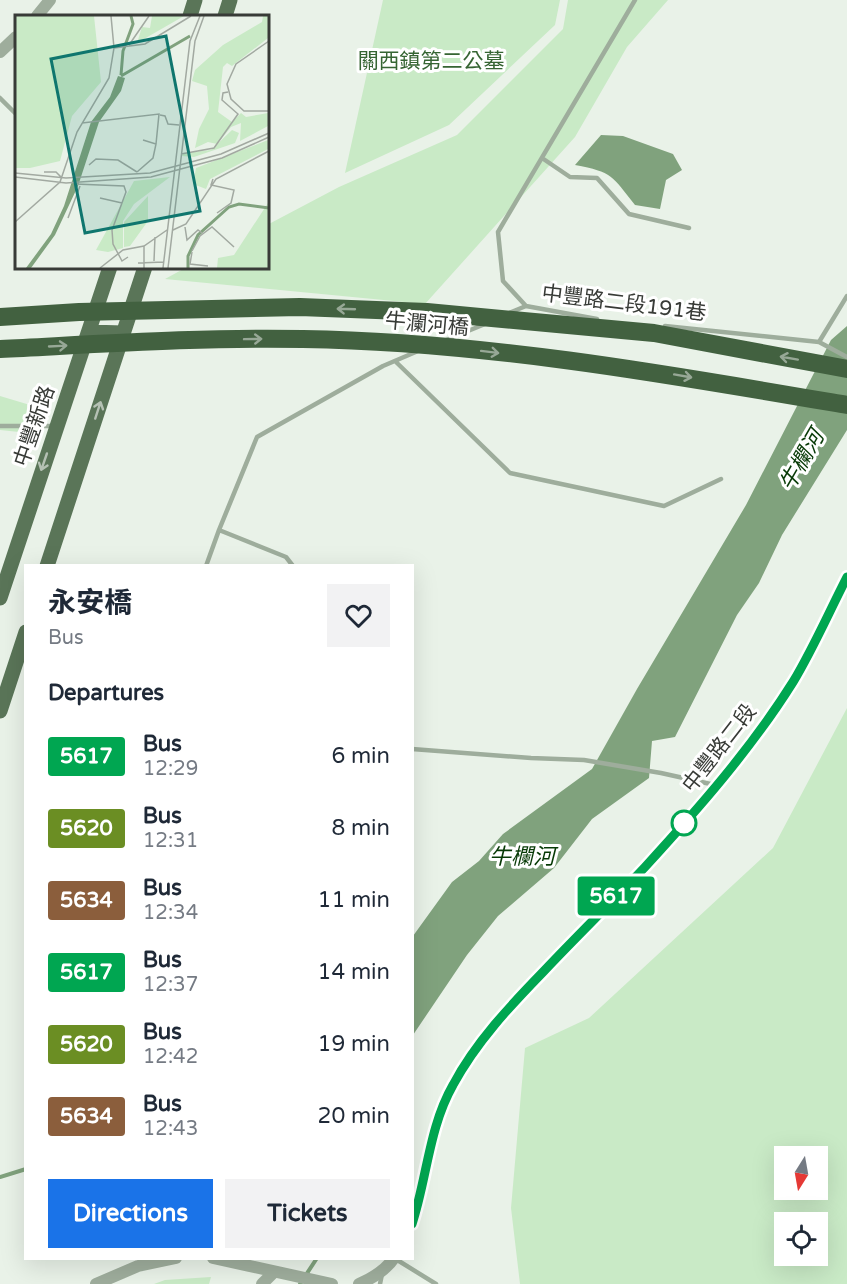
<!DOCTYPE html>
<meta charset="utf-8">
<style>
:root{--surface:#fff;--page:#f2f2f3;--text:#1f2937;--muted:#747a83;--accent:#1a73e8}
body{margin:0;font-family:"Varela Round","Noto Sans TC",sans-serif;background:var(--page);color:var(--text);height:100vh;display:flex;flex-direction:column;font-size:22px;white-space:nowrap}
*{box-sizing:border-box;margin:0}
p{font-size:20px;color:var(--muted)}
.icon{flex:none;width:33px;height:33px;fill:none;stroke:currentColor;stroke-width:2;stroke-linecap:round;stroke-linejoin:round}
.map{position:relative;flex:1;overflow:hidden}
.side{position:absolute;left:24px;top:564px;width:390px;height:696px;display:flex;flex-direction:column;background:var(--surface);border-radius:0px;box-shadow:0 6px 24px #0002}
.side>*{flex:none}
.badge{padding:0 12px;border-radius:4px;font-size:21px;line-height:39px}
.needle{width:39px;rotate:191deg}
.tools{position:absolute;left:774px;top:1146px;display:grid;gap:12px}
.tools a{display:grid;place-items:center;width:54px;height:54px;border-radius:0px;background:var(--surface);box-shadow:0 6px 24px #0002;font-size:30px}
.map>.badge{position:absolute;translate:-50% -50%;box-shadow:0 0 0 3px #fff}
h2{padding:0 24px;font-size:22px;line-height:54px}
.round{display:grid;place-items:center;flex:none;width:63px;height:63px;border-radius:0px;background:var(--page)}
.headline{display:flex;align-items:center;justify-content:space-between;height:102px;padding:0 24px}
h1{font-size:28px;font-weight:700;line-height:45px}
.cta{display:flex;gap:12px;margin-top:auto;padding:12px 24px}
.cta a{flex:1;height:69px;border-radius:0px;background:var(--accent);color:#fff;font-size:24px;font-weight:700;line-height:69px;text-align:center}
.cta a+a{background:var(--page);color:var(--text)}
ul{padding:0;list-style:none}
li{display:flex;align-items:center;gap:18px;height:72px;padding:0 24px}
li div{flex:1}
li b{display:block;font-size:22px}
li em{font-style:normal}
li .badge{min-width:66px;font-weight:700;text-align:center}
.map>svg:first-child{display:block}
</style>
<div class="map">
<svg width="847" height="1284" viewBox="0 0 847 1284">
<rect width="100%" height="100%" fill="#e9f2e8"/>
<path fill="#c9eac6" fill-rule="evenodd" d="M383,0H560L555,25L449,125L345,173Z
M568,0H668L627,47L575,137L425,304L165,279L187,267H267V225L339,187L457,135L563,29Z
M0,396L50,411L38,434L0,430Z
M847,708V1284H520L511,1208L525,1048L589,1018L773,848ZM818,1156V1190H784V1156ZM818,1222V1256H784V1222Z
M211,1277L209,1284H154L165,1280Z"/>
<path fill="#80a27d" d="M601,135L623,136L673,154L682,170L666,180L660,209L635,205C612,176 613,172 575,165Z
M847,326V430L782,535L759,583L737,615L675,737L652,741L649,778L592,819L554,868L498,916L467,955L413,1035V936L452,882L479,861L503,834L592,769L637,689L746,505L831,340Z"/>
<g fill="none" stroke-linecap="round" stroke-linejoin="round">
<path stroke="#80a27d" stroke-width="4" d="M0,1177L26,1169
M300,1284L317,1258"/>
<path stroke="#9ead9c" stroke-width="4.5" d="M0,98L16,114
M542,158L570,177L597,178L629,214L689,228
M509,313L526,306
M597,319L526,306L503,281L498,232L635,0
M665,326L819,342L847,357
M446,340L485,324
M819,342L847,296
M395,361L510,473L664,506L721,479
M0,426H54
M206,566L219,530
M293,566L286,557L219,530L257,437L383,366L418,351
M412,749L531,758L584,760L661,773L715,785
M394,1258L436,1284
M380,1284L382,1274"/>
<path stroke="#9ead9c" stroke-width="12" d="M37,16L50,0
M0,52L16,37
M412,1224C427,1178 429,1127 453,1085C477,1041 512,1004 547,968C580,934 613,901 645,867C698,809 751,749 793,682C813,649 830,612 847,577
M213,1258L332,1284
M96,1284L138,1266L176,1258
M262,1284L274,1272
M359,1284C373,1278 385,1271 394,1258"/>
<path stroke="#5a7558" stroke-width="15" d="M190,16L195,0
M225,16L230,0
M89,332L123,333
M47,566L145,267
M0,598L110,267
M0,711L26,632"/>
<path stroke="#426140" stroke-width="18" d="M0,317L79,312L300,307L427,312L654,333L847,369
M0,349C101,344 202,337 303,339C486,342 667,374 847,405"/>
</g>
<defs><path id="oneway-shaft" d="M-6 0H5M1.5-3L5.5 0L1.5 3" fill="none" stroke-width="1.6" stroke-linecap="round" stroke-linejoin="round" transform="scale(1.5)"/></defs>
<g stroke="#97a896">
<use href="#oneway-shaft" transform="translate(346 309) rotate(-178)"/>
<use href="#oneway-shaft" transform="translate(253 339) rotate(-1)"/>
<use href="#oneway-shaft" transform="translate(58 346) rotate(-3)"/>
<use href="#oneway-shaft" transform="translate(490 352) rotate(7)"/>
<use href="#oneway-shaft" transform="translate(789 358) rotate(-170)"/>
<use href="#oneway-shaft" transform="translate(683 376) rotate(10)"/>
</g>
<g stroke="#b5c1b4">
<use href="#oneway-shaft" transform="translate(98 410) rotate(-72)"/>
<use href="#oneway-shaft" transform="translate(44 462) rotate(109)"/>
</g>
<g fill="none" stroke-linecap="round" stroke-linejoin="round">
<defs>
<path id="line" d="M412,1224C427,1178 429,1127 453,1085C476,1042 510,1006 544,971C577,936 612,902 645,867C698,809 751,749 793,682C813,649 829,612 847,577"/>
</defs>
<use href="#line" stroke="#fff" stroke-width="14"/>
<use href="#line" stroke="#00a651" stroke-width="9"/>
</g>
<circle fill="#fff" stroke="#00a651" stroke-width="3" cx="684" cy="823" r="12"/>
<g text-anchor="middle" stroke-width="6" stroke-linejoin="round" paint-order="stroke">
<g font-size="21" fill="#366533" stroke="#fff">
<text x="431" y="68">關西鎮第二公墓</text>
</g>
<g font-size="21" fill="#383b37" stroke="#fff">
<text transform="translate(624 303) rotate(7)" y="7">中豐路二段191巷</text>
<text transform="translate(427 324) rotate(5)" y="7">牛瀾河橋</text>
<text transform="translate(34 426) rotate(-71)" y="7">中豐新路</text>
<text transform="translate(719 748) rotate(-52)" y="7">中豐路二段</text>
</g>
<g font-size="22" font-style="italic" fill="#063905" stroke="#fff">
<text transform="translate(801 460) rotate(-60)" y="8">牛欄河</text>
<text x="522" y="864">牛欄河</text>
</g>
</g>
<g transform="translate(15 15)">
<rect width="254" height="254" fill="#e9f2e8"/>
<path d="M0,1H79L86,67L57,101L45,146L15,153H0ZM137,1H169L122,28L127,12L135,13ZM248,1H253V23L217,51L212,48L208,52L203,97L217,107L226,98L231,102L253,98V111L225,126L226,108L216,112L202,129L193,127L180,133L184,114L194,94L192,71L177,66L180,55L208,30L247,7ZM217,115L224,118L220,128L179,142L167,141L168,138L196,135ZM253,125V134L195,164L191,174L178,169L181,153ZM155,162L119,189L108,206V233L93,237L81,235L119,166ZM133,181V206L115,231L109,232V207ZM253,188V253H202L203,243L219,240Z" fill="#c9eac6"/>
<path d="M103,61L110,63L106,76L84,107L63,171L40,220L16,253H11L36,219L49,191L76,107L95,82Z" fill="#80a27d"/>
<path fill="none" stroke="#80a27d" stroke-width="3" d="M106,60L108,36L118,9L116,1M106,61L175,21M173,253V241L183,220L214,192L224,189L254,193"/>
<path fill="none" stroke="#a2a9a1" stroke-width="1.5" d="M96,1L99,33M254,26L221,49L212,69L216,84L229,96H254M114,30L134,1M145,100L150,101L153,109L164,110M67,108L144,99L141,129M166,139L199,133L223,99L207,85L208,78L213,77M74,150L81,144L103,145L122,157M29,157H41L46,162M122,157L138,143L141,129L128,125M0,158L51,163L135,158L206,139L254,118M0,162L51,168L136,162L207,143L254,122M198,164L196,170L219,175L216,188L202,198M60,169L109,171L111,177L97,215L98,229L107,246L113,242M85,183L107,188M53,203L65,171M0,207L45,167L62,117L94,63L99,33L130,29L176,1M170,212L172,225L183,215L187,218M158,215L171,209L201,164L254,136M129,231V253M177,236L185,221L197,212L219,232M177,237L175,249L193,251M139,246L140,222M123,248L149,247M85,253L108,235L129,231L152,215M148,253L175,26L185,1M153,253L180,26L189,1"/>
<path fill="#0f766e" fill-opacity="0.15" stroke="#0f766e" stroke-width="3" d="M151,21L185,196L70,218L36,44Z"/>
<rect width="254" height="254" fill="none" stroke="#383b37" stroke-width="3"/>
</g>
</svg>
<div class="tools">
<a><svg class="needle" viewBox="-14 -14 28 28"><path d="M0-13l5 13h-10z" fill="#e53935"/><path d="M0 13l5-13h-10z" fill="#747a83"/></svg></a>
<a><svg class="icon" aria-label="locate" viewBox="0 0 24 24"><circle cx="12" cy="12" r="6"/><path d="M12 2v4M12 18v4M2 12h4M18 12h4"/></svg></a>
</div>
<b class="badge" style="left:616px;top:896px;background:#00a651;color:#fff">5617</b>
<section class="side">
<div class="headline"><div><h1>永安橋</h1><p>Bus</p></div><a class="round"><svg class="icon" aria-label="heart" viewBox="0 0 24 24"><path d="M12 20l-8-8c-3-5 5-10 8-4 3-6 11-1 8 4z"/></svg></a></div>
<h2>Departures</h2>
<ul>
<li><span class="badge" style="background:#00a651;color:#fff">5617</span><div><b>Bus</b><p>12:29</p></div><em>6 min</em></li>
<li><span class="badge" style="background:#6b8e23;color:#fff">5620</span><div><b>Bus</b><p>12:31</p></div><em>8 min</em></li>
<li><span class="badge" style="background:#8b5e3c;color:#fff">5634</span><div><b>Bus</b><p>12:34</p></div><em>11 min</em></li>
<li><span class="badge" style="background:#00a651;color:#fff">5617</span><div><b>Bus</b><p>12:37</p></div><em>14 min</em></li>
<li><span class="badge" style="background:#6b8e23;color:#fff">5620</span><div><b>Bus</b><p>12:42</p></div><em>19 min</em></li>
<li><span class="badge" style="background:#8b5e3c;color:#fff">5634</span><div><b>Bus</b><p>12:43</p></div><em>20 min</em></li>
</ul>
<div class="cta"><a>Directions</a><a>Tickets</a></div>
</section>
</div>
